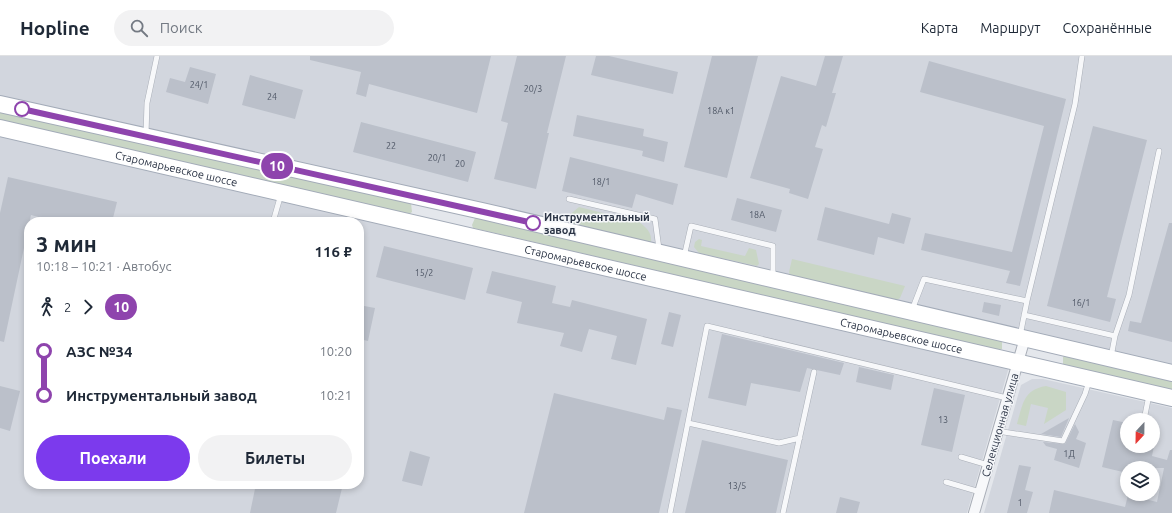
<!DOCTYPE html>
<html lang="ru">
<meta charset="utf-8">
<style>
:root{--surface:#fff;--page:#f2f2f3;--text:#1f2937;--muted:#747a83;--line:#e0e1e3;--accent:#7c3aed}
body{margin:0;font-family:Ubuntu,sans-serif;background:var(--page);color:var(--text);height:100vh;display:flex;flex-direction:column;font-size:15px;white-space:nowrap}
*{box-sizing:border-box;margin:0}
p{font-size:13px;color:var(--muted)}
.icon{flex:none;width:22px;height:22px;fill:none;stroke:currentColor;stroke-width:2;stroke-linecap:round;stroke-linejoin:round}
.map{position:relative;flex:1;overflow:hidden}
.panel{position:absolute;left:24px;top:161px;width:340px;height:272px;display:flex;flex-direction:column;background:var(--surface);border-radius:16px;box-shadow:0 2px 6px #0003}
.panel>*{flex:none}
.badge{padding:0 8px;border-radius:13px;font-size:14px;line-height:26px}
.needle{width:26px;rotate:202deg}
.buttons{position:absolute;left:1120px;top:357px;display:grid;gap:8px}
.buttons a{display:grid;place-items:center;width:40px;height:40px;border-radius:50%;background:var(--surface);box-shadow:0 2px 6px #0003;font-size:20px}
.map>.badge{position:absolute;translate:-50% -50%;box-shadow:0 0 0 2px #fff}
.legs{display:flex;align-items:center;gap:6px;height:44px;padding:0 12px;font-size:13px}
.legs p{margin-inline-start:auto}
.overview{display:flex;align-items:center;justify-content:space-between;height:68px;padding:0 12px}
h1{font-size:22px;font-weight:700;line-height:30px}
.primary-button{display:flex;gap:8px;margin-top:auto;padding:8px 12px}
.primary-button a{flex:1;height:46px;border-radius:24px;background:var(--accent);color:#fff;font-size:16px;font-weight:700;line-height:46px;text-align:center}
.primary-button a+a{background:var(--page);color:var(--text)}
ul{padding:0 12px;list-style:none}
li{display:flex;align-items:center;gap:14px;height:44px;font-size:15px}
li i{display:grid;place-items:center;width:6px;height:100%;margin:0 5px;background:currentColor}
li i::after{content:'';width:10px;height:10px;margin:-5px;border:3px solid;border-radius:50%;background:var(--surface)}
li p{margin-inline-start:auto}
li:first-child i{background:linear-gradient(#0000 50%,currentColor 0)}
li:last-child i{background:linear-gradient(currentColor 50%,#0000 0)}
header{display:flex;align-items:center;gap:24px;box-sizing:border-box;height:56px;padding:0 20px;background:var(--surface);border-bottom:1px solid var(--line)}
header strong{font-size:19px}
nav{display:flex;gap:22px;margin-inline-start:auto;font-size:14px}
.search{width:280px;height:36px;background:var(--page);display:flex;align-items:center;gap:10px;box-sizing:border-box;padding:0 14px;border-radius:22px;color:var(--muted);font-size:15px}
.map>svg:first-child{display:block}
</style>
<header>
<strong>Hopline</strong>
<div class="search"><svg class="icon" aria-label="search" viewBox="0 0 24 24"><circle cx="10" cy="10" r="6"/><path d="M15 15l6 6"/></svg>Поиск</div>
<nav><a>Карта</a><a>Маршрут</a><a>Сохранённые</a></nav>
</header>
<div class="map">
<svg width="1172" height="457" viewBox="0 0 1172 457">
<rect width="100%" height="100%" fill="#e4e7ec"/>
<path fill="#d2d6de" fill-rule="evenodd" d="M0,0H1172V311L0,41Z
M0,78L1009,311L967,457H0ZM29,166H359V428H29Z
M1032,323H1043L1172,352V457H984L1021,329ZM1127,364H1153V390H1127ZM1127,412H1153V438H1127Z"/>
<path fill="#c9d6c5" d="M0,54L411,147L412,156L409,158L0,66Z
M579,151L639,166C647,172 652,177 651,186L567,167V161Z
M475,162L1002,284V293L999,294L473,172L472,169Z
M699,183L702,184L701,190L745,200L749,192L756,194L759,208L757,210L699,197L694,191L695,186Z
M792,203L905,230L900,242L894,246L790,221L789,216Z
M1065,299L1172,324V334L1063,309V301Z
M1046,330L1066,336V354L1044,368L1048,352L1031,348L1026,370L1017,368C1023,348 1023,334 1046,330Z"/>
<path fill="#bbc0ca" d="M310,0H491L477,57L369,28L366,41L356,38L361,16L310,4Z
M517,0H566L547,77H549L536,133L494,123L508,67L501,65Z
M596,0H609L678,16L673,38L591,19Z
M712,0H758L727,122L684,111Z
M825,0H843L832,37H836L826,71L822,69L815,91L823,93L808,143L789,137L790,133L750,122L781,20L816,30Z
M929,5L1066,43L1020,230L1006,227L1010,215L921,194L925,177L1012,196L1044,70L920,36Z
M190,11L216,18L208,48L166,36L170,22L185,26Z
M250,19L303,34L295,63L242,49Z
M577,59L644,73L643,80L668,86L664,106L642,100L643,95L573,80Z
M361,66L476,96L468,126L353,96Z
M1093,70L1147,84L1107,241L1116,243L1110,266L1047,250Z
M570,101L678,128L673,149L636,138L632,152L562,135Z
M8,121L117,146L112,166H57L31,159L4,286L0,285V157Z
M737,142L782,154L776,176L731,164Z
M825,151L889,168L892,157L911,162L904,188L878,181L874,199L817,184Z
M1169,167H1172V286L1128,275L1130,265L1141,267Z
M384,190L473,212L465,244L376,221Z
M492,215L556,230L552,247L570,251L572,244L647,263L636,309L611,303L617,280L589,273L582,296L560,290L564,277L517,267L522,246L486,237Z
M984,246L1001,249L999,260L982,256Z
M359,249L375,252L368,285L359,283Z
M669,256L681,259L673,291L661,288Z
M722,278L844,307L840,319L807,312L800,336L751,327L746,350L708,342Z
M859,311L894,319L891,334L856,326Z
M0,330L20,335L10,375L0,372Z
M934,332L965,339L952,396L921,389Z
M554,337L664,364L667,351L682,354L659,457H524Z
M1069,362L1061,381L1041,378Z
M1113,364L1127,367V390H1154L1152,400L1167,404L1170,394H1172V457H1049L1054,434L1125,451L1128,439L1157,446L1164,412H1127V417L1102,411Z
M1075,368L1079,376L1076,383L1086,387L1079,412L1054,404L1057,393L1046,390L1043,386L1065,388Z
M702,384L788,404L776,457H685Z
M410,395L430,401L422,430L402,425Z
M1019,409L1031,411L1025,434L1033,436L1027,457H1007Z
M256,428H343L336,457H250Z
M840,441L860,446L857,457H836Z"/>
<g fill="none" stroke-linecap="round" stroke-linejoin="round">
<defs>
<path id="service" d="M146,78L147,47L157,0
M569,143L655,163L659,193
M273,166L281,138
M684,201L691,170L773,190V222
M1027,245L1075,48L1082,0
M912,254L924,223L1027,245L1020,280
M1024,259L1115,280L1111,301
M1115,280L1129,239L1159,95
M1144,364L1149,339
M688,367L779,387L800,382
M997,375L1063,385L1085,338L1089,325
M961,401L988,409
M946,426L980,436
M670,457L707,270L1007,342
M783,457L814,316"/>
<path id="minor" d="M974,457L1025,282"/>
<g id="primary">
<path d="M0,48L482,155L1172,317"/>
<path id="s1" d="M0,72L1172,342"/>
</g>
</defs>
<use href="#service" stroke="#a9aeb7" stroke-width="6"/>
<use href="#minor" stroke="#a9aeb7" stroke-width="12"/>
<use href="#primary" stroke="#a3abb8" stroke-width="18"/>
<use href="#service" stroke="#f7f8fa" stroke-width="5"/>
<use href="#minor" stroke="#f7f8fa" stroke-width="10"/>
<use href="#primary" stroke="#fff" stroke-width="16"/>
</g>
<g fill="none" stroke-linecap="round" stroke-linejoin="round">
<defs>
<path id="line-1" d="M22,53L533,167"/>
</defs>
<use href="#line-1" stroke="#fff" stroke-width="9"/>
<use href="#line-1" stroke="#8e44ad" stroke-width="6"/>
</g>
<g fill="#fff" stroke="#8e44ad" stroke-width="2">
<circle cx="22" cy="53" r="7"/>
<circle cx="533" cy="167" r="7"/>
</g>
<g text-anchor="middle" stroke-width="3" stroke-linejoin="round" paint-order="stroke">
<g font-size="9" fill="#4f5766">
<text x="199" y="32">24/1</text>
<text x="533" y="36">20/3</text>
<text x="272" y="44">24</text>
<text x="721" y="58">18А к1</text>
<text x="391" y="93">22</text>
<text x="437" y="105">20/1</text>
<text x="460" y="111">20</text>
<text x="601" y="129">18/1</text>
<text x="757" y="162">18А</text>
<text x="424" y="220">15/2</text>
<text x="1081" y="250">16/1</text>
<text x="943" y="367">13</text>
<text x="1069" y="401">1Д</text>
<text x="737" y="433">13/5</text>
<text x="1020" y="450">1</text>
</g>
<g font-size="11" fill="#2b3445" stroke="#f4f6f9">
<text dy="4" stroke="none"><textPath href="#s1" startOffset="181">Старомарьевское шоссе</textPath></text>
<text dy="4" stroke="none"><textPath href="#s1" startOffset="601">Старомарьевское шоссе</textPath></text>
<text dy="4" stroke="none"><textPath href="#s1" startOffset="925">Старомарьевское шоссе</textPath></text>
<text transform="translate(1000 369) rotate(-74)" y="4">Селекционная улица</text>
</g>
<g font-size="11" font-weight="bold" fill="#2b3445" stroke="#f4f6f9" text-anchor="start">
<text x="544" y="165">Инструментальный<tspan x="544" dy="13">завод</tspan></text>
</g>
</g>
</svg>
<div class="buttons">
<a><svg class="needle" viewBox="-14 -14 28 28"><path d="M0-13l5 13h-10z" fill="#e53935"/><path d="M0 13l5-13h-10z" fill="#747a83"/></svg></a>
<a><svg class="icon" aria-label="layers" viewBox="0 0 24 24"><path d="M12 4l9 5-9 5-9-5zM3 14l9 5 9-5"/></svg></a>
</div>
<b class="badge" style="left:277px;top:110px;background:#8e44ad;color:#fff">10</b>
<section class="panel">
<div class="overview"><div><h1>3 мин</h1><p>10:18 – 10:21 · Автобус</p></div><b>116 ₽</b></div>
<div class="legs"><svg class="icon" aria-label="walk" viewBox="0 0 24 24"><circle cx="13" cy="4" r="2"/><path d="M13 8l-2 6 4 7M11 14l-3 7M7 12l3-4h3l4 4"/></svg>2<svg class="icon" aria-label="forward" viewBox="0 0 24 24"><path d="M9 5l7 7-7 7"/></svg><b class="badge" style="background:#8e44ad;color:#fff">10</b></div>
<ul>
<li><i style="color:#8e44ad"></i><b>АЗС №34</b><p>10:20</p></li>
<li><i style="color:#8e44ad"></i><b>Инструментальный завод</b><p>10:21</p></li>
</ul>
<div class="primary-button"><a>Поехали</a><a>Билеты</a></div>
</section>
</div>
